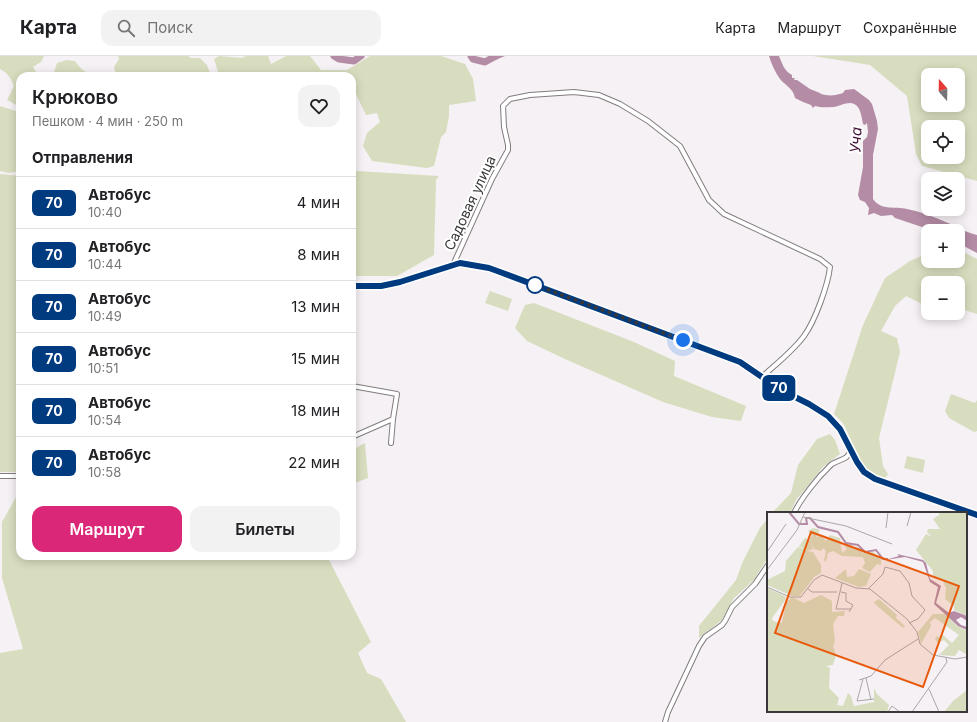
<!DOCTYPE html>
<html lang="ru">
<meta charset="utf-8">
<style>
:root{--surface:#fff;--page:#f2f2f2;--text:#202124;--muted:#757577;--line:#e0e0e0;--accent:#db2777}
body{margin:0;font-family:Inter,sans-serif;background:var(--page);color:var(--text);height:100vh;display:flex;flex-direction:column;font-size:15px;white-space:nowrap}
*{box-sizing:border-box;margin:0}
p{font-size:13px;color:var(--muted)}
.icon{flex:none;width:22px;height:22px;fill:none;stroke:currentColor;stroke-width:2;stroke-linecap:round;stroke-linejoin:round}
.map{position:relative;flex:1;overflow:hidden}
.panel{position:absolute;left:16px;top:16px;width:340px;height:488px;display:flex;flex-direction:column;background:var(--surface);border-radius:12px;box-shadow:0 2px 10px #0003}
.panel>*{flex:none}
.badge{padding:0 8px;border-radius:6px;font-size:14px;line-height:26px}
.needle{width:26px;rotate:340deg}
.controls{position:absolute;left:921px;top:12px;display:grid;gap:8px}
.controls a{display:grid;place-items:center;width:44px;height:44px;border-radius:8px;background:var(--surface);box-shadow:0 2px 10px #0003;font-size:20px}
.you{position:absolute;width:20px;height:20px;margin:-10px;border:3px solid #fff;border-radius:50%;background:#1a73e8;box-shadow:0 0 0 6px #1a73e833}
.map>.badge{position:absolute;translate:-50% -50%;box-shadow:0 0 0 2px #fff}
h2{padding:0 16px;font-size:15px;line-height:36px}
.round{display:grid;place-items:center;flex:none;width:42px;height:42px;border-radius:12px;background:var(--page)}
.summary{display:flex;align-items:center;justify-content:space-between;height:68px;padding:0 16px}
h1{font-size:19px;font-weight:600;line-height:30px}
.primary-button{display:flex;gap:8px;margin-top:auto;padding:8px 16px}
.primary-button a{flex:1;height:46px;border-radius:12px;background:var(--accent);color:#fff;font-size:16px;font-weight:600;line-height:46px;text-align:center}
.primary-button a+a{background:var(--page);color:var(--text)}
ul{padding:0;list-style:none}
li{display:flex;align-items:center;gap:12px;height:52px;padding:0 16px;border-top:1px solid var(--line)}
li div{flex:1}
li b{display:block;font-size:15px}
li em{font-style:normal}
li .badge{min-width:44px;font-weight:700;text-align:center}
header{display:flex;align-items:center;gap:24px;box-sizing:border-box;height:56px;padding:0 20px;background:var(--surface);border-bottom:1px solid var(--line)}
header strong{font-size:19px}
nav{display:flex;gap:22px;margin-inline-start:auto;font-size:14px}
.search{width:280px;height:36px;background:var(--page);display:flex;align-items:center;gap:10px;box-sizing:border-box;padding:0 14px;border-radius:12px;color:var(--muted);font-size:15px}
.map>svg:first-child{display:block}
</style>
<header>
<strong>Карта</strong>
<div class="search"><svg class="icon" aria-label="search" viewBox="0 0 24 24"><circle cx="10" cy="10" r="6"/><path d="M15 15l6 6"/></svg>Поиск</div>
<nav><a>Карта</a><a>Маршрут</a><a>Сохранённые</a></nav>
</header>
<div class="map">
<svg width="977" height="666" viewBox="0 0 977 666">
<rect width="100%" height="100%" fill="#f6f1f4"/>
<path fill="#d8ddbf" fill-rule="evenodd" d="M0,0H44L41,6L33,11L38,19L41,20H20V51L7,44L14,30C11,23 8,17 0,13Z
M118,0H188L191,2H200L207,9L211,20H116L114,11L119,3Z
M219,0L242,2L246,0H268L271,8L286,0H310L321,14H347L370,0H441L465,8L473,23L476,45L449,49V60L446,76L441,81L434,110L427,112L372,105L363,90L367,77L380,66L377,57L366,59L356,38H352V20H223L219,19L214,3Z
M813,0H977V125L922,110L916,98L907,40L870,9ZM928,19H958V49H928ZM928,71H958V101H928Z
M66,4L75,5C83,16 86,18 100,17L104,20H49L54,16L57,7Z
M0,50L19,56L20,57V115L9,117L0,115Z
M356,115L439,120L436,124L434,199L397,220H352V121Z
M0,118L20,120V416H0Z
M958,193L977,203V258L958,252V227H928V251L906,240L895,250L881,275L897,282L900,296L879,382L883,410L888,418L885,422H879L863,409L843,367L834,358L863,269L885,222L910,205L928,197V205H958Z
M490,235L512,243L508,255L485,247Z
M534,247L634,286L675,305L674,320L746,350L741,365L712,361L663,346L565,303L527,285L515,272L525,249Z
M951,338L975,347L977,344V375L974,376L949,362L945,355Z
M830,378L835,384L840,398L824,410L796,444L790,457H772L791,437L798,409L817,383Z
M365,387L368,422L352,428V394Z
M907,400L925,404L923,417L904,412Z
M20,434V500H327L371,586L358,597L367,617L381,623L406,666H0V597L23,593L2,522V466Z
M768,462V501L754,524L734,542L722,564L699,582V570L736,524L743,505L760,472Z"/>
<path fill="#b48ca5" d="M489,0H505L488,7L486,2Z
M769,0H779C782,7 784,15 792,19V22H795L794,24H797L810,33L820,37L821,38C828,40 835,40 843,37L845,34L854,33L869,44L872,48L877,65L878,73L873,99V143C881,155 895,150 907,153C921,156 935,161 948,167C958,171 967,177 977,179V197L958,187V175H934L895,162L892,159L881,160L874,157L868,159L869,152L865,146L860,144L858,139L863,111V85L867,81L868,76L867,67L865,69L863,68C862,63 861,54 857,50C851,43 841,50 833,51C827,51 821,52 815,50L813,52L811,49L803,46L795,42C793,32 786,30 780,23C775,16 771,7 769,0Z"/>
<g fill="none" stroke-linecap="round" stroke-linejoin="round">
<path stroke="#b48ca5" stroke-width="7" d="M334,0L339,3L354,5L361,0
M471,0L473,3L485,6L496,0"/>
<defs>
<path id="street" d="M453,209L492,123L508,94V89L504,71L503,50L510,43L530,39L574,36L599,39L620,48L648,65L680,90L709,144L724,158L820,203L830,211C828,229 815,265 804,280C793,295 776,308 762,321
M352,230L381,229L399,226L460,207L489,212L740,306L781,334L809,348L828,360L839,373L857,406L864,416L875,423L977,459
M352,330L397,338L393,363
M352,381L393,363L391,387
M0,420H20
M794,457C801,442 811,431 821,419C825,416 828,411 832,408C840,403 848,404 851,394
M665,666L668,656L699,590L705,581L722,569L725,565L732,551L755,528L768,509"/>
</defs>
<use href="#street" stroke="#817c7f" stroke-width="6"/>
<use href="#street" stroke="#fff" stroke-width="4"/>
</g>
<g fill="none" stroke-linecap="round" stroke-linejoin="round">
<defs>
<path id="line" d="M352,230H381L400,226L460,207L489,212L500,216L740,306L781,334L809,348L828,360L840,373L857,406L864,416L875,423L977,459"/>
</defs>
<use href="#line" stroke="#fff" stroke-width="9"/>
<use href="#line" stroke="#003b80" stroke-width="6"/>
<path stroke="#393738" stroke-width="4" stroke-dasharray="0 7.2" d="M535,229L683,284"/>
</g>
<circle fill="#fff" stroke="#003b80" stroke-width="2" cx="535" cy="229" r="8"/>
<g text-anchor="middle" stroke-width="4" stroke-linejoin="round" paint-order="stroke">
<g font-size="14" fill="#393738" stroke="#fff">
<text transform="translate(470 147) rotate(-65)" y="5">Садовая улица</text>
</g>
<g font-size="15" font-style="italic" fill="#451337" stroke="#fff">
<text transform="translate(856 84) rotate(-88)" y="5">Уча</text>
</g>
</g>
<g transform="translate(767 456)">
<rect width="200" height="200" fill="#f6f1f4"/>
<path d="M172,0H200V104L187,98V94L178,87L179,76L176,69L166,64V59L149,38L159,22L165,25L160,20L161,17H173L166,7L172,3ZM46,16L53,18L49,25L54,24L59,29L63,23L73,26L75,41L80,37L77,32L85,33V36L91,35L96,41L106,40L114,47V53L110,52L103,60L95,56L98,51L96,45L75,44L66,39L61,41L59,50L57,48L59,39L56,36L54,39L47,37L43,27L45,24L41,19ZM38,26L44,29L46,37L40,39L46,40L54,53V61L47,65L33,84H25L0,73V68L18,59L19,49L31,35L37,37L32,34ZM79,57L80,65L87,64L92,57L104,62L99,74L92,75L68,66ZM0,76L18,84L19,87L5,106L6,109L15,111L19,91L25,85L37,91L54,83L65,89V100L78,99L77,104H71L66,112L68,129L66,134L69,143L66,153L59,154L63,156L62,176L72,186L70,193L76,194L81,181L84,184L87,194L107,190V176L110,182L122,193L120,200H0ZM112,87L130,103L129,106L138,114L136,116L108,92L107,90ZM166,102H178L189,113L200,119L199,142L192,138L188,144L172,143L182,133L177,128L171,131L168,127L170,124L173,126L176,123L185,131L192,123L168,106L163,110L164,114L154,132L151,120ZM200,178V200H177L186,189Z" fill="#d8ddbf"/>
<path d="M130,42L156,48L159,51L163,67L174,74L169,91L182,101L187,99L200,104V109L194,105L189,108L194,113L200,115V118L191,114L167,92L171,75L163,70L156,50L138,45L118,48L132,44Z" fill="#b48ca5"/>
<path fill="none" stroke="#b48ca5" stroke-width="2" d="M22,0L32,12H40L39,6H43L51,15L71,20L79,31L91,33L98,40L109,38L116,47H121"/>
<path fill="none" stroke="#aaa7a9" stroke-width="1" d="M36,5L79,14L125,32M140,14L144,0M119,16L121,0M0,40L19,12M0,58L30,18L38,0M75,71L69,97H84L82,100M0,75L23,85H34L47,68L55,63L89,76L103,77L140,107L150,120L153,132L166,143L188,147L200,145M41,77L45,80H70M101,77L116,62L118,55L133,59L142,71L145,84L158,98L151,107L142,111M74,80L79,81V89L86,93L84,97M99,166L104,188M96,167L90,189L107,187M92,168L104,164L118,148L151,127M162,177L172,200M121,200L125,194L133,200M145,200L180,150L179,146"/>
<path fill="#e8590c" fill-opacity="0.15" stroke="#e8590c" stroke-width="2" d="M44,20L192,74L156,175L8,121Z"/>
<rect width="200" height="200" fill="none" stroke="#393738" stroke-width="2"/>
</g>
</svg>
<div class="controls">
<a><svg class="needle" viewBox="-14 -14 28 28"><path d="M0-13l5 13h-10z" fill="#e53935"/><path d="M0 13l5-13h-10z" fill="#757577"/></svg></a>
<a><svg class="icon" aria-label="locate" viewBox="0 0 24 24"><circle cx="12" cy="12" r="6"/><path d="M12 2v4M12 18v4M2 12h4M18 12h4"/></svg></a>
<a><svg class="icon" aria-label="layers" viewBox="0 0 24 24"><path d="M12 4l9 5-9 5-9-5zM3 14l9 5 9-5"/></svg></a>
<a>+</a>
<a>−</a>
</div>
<div class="you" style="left:683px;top:284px"></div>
<b class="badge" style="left:779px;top:332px;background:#003b80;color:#fff">70</b>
<section class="panel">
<div class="summary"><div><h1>Крюково</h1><p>Пешком · 4 мин · 250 m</p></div><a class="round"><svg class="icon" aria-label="heart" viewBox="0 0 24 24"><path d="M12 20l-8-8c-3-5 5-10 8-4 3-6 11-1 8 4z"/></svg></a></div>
<h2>Отправления</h2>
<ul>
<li><span class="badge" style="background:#003b80;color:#fff">70</span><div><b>Автобус</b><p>10:40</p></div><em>4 мин</em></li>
<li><span class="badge" style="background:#003b80;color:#fff">70</span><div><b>Автобус</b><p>10:44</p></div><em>8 мин</em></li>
<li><span class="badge" style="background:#003b80;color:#fff">70</span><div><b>Автобус</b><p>10:49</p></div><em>13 мин</em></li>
<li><span class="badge" style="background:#003b80;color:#fff">70</span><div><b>Автобус</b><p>10:51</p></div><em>15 мин</em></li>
<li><span class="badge" style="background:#003b80;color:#fff">70</span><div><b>Автобус</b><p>10:54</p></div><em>18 мин</em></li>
<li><span class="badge" style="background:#003b80;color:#fff">70</span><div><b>Автобус</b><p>10:58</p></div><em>22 мин</em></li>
</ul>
<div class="primary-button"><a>Маршрут</a><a>Билеты</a></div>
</section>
</div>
